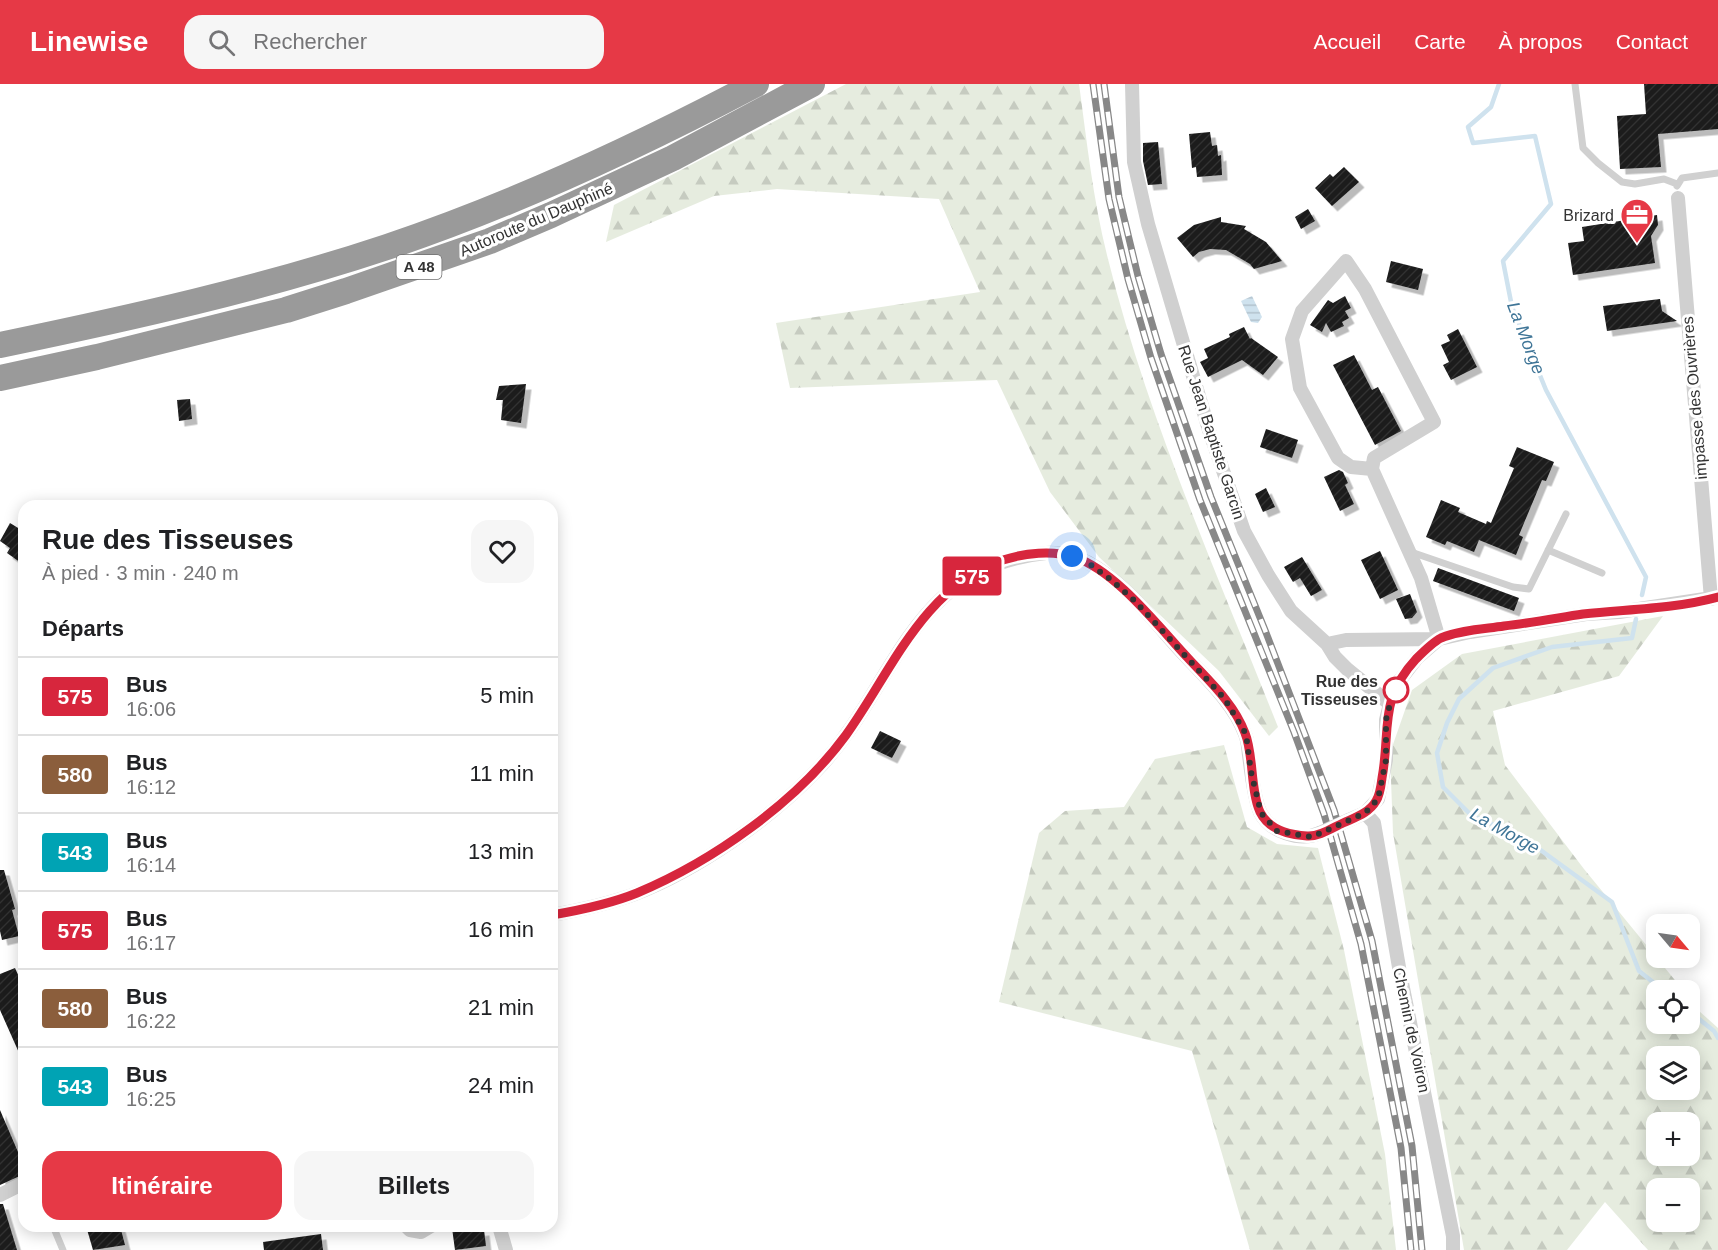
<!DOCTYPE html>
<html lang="fr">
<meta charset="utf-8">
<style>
:root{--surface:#fff;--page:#f6f6f6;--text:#202124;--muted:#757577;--line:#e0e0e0;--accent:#e63946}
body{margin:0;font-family:Arial,sans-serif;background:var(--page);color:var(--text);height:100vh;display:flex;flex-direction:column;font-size:22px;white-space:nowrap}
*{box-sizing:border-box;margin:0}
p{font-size:20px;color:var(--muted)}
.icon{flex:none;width:33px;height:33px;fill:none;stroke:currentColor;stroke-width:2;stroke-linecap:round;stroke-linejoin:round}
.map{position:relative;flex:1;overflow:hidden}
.panel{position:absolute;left:18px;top:416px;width:540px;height:732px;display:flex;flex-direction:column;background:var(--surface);border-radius:18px;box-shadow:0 3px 15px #0003}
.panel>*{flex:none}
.badge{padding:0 12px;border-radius:4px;font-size:21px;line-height:39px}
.needle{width:39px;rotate:119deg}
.tools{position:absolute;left:1646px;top:830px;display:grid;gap:12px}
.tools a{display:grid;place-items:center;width:54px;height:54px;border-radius:12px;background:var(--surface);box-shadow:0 3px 15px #0003;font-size:30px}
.you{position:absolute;width:30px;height:30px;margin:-15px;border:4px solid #fff;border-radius:50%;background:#1a73e8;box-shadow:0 0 0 9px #1a73e833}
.map>.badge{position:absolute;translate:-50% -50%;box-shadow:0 0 0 3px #fff}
h2{padding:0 24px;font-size:22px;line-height:54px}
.round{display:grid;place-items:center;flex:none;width:63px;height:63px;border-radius:18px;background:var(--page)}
.headline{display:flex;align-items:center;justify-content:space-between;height:102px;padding:0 24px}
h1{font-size:28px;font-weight:800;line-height:45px}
.cta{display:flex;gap:12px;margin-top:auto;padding:12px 24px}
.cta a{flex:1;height:69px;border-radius:18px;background:var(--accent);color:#fff;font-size:24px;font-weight:800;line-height:69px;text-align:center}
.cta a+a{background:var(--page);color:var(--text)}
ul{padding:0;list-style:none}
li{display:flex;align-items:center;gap:18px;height:78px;padding:0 24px;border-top:2px solid var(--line)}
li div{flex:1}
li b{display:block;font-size:22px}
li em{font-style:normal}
li .badge{min-width:66px;font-weight:700;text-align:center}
header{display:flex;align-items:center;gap:36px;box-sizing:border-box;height:84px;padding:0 30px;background:var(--accent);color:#fff}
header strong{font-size:28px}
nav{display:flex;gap:33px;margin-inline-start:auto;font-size:21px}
.search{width:420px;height:54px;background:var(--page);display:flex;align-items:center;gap:15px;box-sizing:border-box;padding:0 21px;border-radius:18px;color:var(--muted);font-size:22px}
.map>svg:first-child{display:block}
</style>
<header>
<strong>Linewise</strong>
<div class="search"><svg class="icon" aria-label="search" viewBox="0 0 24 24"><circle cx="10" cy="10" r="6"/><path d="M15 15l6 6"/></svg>Rechercher</div>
<nav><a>Accueil</a><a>Carte</a><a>À propos</a><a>Contact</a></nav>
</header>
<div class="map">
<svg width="1718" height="1166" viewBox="0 0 1718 1166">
<defs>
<pattern id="forest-firs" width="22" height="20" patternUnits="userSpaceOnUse" patternTransform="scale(1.5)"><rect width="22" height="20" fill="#e6ecdf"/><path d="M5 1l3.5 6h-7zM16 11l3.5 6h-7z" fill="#c6cbc0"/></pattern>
<pattern id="water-rules" width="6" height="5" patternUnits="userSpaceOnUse" patternTransform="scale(1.5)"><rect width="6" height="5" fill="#cfe2ee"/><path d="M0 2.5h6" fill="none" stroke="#b2c2cd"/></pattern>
<pattern id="building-hatch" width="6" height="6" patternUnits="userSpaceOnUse" patternTransform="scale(1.5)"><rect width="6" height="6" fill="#1a1a1a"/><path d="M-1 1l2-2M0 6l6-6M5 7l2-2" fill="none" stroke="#333"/></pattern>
<filter id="shadow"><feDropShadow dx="5.5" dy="5.5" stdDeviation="0" flood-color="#0004"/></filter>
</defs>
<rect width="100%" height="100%" fill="#fff"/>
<path fill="url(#forest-firs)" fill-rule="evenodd" d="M846,0H1079C1087,58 1093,117 1108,175C1148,336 1217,489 1278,643L1269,652L1219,587L1099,473L1050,408L997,296L790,304L776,239L980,208L939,115L777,105L714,112L606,158L614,121Z
M1663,532L1619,592L1493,627L1505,681L1584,785L1683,906H1656V939H1689V914L1698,926L1718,944V1166H1648L1605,1118L1567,1166H1464L1393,749L1390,669L1412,606L1462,570ZM1656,972H1689V1005H1656ZM1656,1038H1689V1071H1656ZM1656,1104H1689V1137H1656Z
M1224,661L1247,743L1277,760L1318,764L1344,866L1385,1070L1396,1166H1250L1192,967L999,918L1039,749L1065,727L1124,723L1155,675Z"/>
<path fill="url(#water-rules)" d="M1252,212L1262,233L1258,239L1251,238L1241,217Z"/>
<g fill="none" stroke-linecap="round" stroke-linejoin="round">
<path stroke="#cfe2ee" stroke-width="4.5" d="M1499,0L1491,23L1468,43L1473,59L1535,52L1551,120L1503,177L1512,223L1546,306L1646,493L1642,511
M1636,535L1632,554L1552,563L1493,584L1459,615L1447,639L1437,669L1443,703L1471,731L1524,754L1612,818L1639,887L1663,906
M1689,927L1714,947L1718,954"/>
</g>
<path fill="url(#building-hatch)" filter="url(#shadow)" d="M1644,0H1718V45L1658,50L1661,83L1620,85L1617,32L1646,30Z
M1210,48L1212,62L1217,61L1218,72L1221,71L1222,91L1197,93L1196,83L1192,84L1189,50Z
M1158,58L1162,100L1148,101L1143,77V59Z
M1344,83L1359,98L1332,122L1315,104L1330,90L1333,93Z
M1308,125L1315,137L1301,145L1295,133Z
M1657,131L1658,141L1651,152L1655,179L1573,191L1568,159L1584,157L1582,143Z
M1221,133V138L1246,142L1244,145L1266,158L1282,177L1254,185L1250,180L1226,166L1210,165L1199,168L1193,173L1177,154L1194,141Z
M1391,177L1423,185L1418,206L1386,198Z
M1345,212L1351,224L1345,227L1349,234L1342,238L1344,242L1331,248L1326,239L1322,248L1310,241L1328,216L1333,219Z
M1660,215L1662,227L1677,237L1607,247L1603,222Z
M1244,243L1250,255L1251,254L1278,273L1263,291L1242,276L1208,293L1200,278L1208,274L1204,265L1230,253L1229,250Z
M1458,245L1477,283L1451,296L1443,281L1449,278L1441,261L1450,257L1447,251Z
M1354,271L1372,306L1378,303L1401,347L1375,361L1333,281Z
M526,300L521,339L501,336L503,316H496L499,302Z
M190,315L192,335L179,337L177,316Z
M1266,345L1298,356L1292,374L1260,363Z
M1517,363L1554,378L1546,397L1542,396L1519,451L1523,453L1516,471L1479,456L1474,468L1447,457L1445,461L1426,453L1441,416L1460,424L1458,428L1486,440L1487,437L1491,439L1514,384L1509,382Z
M1339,386L1343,388L1348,399L1345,401L1354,420L1340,427L1324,393Z
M1266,404L1275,423L1263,428L1255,410Z
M10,439L23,447L24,445V481L7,469L10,464L0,457Z
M1380,467L1398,506L1380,515L1361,476Z
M1302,473L1322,506L1311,512L1300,494L1293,498L1284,483Z
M1438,484L1519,514L1514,527L1433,497Z
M1410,510L1417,528L1412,534L1405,535L1396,515Z
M880,647L901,657L892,674L871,664Z
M0,786H4L15,825L12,826L19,852L2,856L0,847Z
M15,884L24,904V980L0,926V890Z
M0,1026L18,1068L24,1065V1090L0,1101Z
M0,1120H3L17,1166H0Z
M86,1142H120L125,1161L93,1166Z
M475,1142L476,1147L484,1146L486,1162L455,1166L452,1144Z
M321,1150L323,1166H264L263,1158Z"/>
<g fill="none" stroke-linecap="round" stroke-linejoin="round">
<path stroke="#d0d0d0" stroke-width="7" d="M1575,0L1583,64L1598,79L1622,98L1635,100L1664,95L1677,100
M1677,102L1682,94L1718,89
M1548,466L1602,489
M1411,468L1513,503L1529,505L1566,430
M53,1142L63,1166"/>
<path stroke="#d0d0d0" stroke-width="14" d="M1132,0L1134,78L1148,140L1209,346L1244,447L1268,491L1291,527L1327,560L1335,573L1347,585L1390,620
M1678,114L1711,515
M1372,385L1351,383L1338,374L1300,304L1292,255L1302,227L1346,177L1365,205L1434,338L1374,374L1372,385L1421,494L1439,555
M1327,560L1346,556L1439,555
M1365,729L1374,739L1400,889L1453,1152V1166
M1349,736L1365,729L1378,715L1386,676V636L1390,620L1400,596L1417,574L1439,555L1470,548L1586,530L1619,528L1718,513
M552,831C580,826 608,820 635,810C697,786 769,736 815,688C896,606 907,483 1046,469C1059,468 1075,472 1087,478C1124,498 1152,535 1180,566C1202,590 1234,619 1245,650C1248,656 1248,664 1249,671C1251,686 1254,715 1260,728C1270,748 1300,758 1320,749
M0,1111L24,1099
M406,1142L410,1146L421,1148L431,1142
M499,1142L506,1166"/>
<path stroke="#9a9a9a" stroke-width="26" d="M0,261C130,234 261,205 387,163C515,120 637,63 756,0
M0,294L97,273L286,226L346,207L490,157L551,131L673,74L812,0"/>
<defs>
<path id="rail" d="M1093,0L1109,115L1128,195L1151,274L1200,416L1294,648L1324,730L1361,860L1401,1064L1411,1166
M1104,0L1119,113L1138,192L1161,270L1211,413L1265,546L1334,726L1372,857L1412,1062L1422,1166"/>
</defs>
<use href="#rail" stroke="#888" stroke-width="7"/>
<use href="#rail" stroke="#fff" stroke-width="4.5" stroke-dasharray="14" stroke-linecap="butt"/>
<path stroke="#d0d0d0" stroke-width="14" d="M1320,749L1349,736"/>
</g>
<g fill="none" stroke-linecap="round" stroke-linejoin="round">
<defs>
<path id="line" d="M552,831C581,826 610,820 637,809C713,777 797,718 846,651C892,587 922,504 1003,476C1025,469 1052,466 1074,473C1115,486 1158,542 1187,573C1208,596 1234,619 1245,649C1254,671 1250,705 1260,728C1269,746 1288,751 1307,752C1319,753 1332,744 1343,739C1356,733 1369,729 1376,717C1380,711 1381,702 1382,694C1391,646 1378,616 1416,575C1423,568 1433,558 1441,554C1460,546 1484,545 1504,542C1530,539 1557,534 1583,530C1628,525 1674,525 1718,513"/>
</defs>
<use href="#line" stroke="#fff" stroke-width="14"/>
<use href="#line" stroke="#d7263d" stroke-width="9"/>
<path stroke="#333" stroke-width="6" stroke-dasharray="0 10.8" d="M1072,472L1087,478L1110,495L1135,517L1224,614L1246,650L1251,688L1261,729L1277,747L1312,753L1365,729L1378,715L1386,676V636L1390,620L1396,606"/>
</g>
<defs>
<symbol id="office-pin" viewBox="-11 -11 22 30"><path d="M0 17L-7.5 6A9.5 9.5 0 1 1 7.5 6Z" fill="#e63946" stroke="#fff"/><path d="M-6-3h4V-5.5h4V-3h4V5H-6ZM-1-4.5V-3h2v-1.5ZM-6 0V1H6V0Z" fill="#fff"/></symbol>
</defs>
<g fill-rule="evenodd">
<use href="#office-pin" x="1618" y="112" width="38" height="52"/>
</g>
<circle fill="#fff" stroke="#d7263d" stroke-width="3" cx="1396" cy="606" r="12"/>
<g text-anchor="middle" stroke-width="6" stroke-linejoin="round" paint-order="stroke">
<rect fill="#fff" stroke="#707070" stroke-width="1.5" x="396.5" y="171" width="45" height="24" rx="4.5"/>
<g font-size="15" font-weight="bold" fill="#333">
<text x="419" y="188">A 48</text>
</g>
<g font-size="16" fill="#333" stroke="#fff" text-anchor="end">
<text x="1614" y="137">Brizard</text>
</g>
<g font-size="16" fill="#333" stroke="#fff">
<text transform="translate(536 135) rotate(-23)" y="6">Autoroute du Dauphiné</text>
<text transform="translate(1694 314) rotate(-95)" y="6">impasse des Ouvrières</text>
<text transform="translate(1212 348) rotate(72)" y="6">Rue Jean Baptiste Garcin</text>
<text transform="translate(1412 946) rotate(78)" y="6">Chemin de Voiron</text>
</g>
<g font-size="16" font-weight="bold" fill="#333" stroke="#fff" text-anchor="end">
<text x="1378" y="603">Rue des<tspan x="1378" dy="18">Tisseuses</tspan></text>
</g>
<g font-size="18" font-style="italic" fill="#3f7597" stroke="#fff">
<text transform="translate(1526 254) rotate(69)" y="6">La Morge</text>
<text transform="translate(1505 747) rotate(29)" y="6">La Morge</text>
</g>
</g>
</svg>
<div class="tools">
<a><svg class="needle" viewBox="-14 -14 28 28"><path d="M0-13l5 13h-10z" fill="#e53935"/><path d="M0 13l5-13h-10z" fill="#757577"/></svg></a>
<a><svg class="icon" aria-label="locate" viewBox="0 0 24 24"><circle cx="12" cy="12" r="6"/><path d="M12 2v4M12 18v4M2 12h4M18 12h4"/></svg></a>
<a><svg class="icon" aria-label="layers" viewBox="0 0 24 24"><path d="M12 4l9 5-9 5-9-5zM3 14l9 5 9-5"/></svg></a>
<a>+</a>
<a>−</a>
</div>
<div class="you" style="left:1072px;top:472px"></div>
<b class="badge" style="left:972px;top:492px;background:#d7263d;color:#fff">575</b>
<section class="panel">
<div class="headline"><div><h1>Rue des Tisseuses</h1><p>À pied · 3 min · 240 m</p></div><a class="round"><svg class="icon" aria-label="heart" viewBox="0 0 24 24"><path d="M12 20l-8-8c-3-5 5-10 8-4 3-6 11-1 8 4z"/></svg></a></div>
<h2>Départs</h2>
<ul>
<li><span class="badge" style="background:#d7263d;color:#fff">575</span><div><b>Bus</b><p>16:06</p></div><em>5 min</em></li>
<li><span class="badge" style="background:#8b5e3c;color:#fff">580</span><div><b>Bus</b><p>16:12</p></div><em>11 min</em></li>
<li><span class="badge" style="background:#00a3b4;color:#fff">543</span><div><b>Bus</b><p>16:14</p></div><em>13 min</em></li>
<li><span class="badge" style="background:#d7263d;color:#fff">575</span><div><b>Bus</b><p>16:17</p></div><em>16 min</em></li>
<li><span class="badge" style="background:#8b5e3c;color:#fff">580</span><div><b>Bus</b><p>16:22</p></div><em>21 min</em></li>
<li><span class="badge" style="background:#00a3b4;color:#fff">543</span><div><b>Bus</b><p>16:25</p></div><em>24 min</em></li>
</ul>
<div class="cta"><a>Itinéraire</a><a>Billets</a></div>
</section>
</div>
